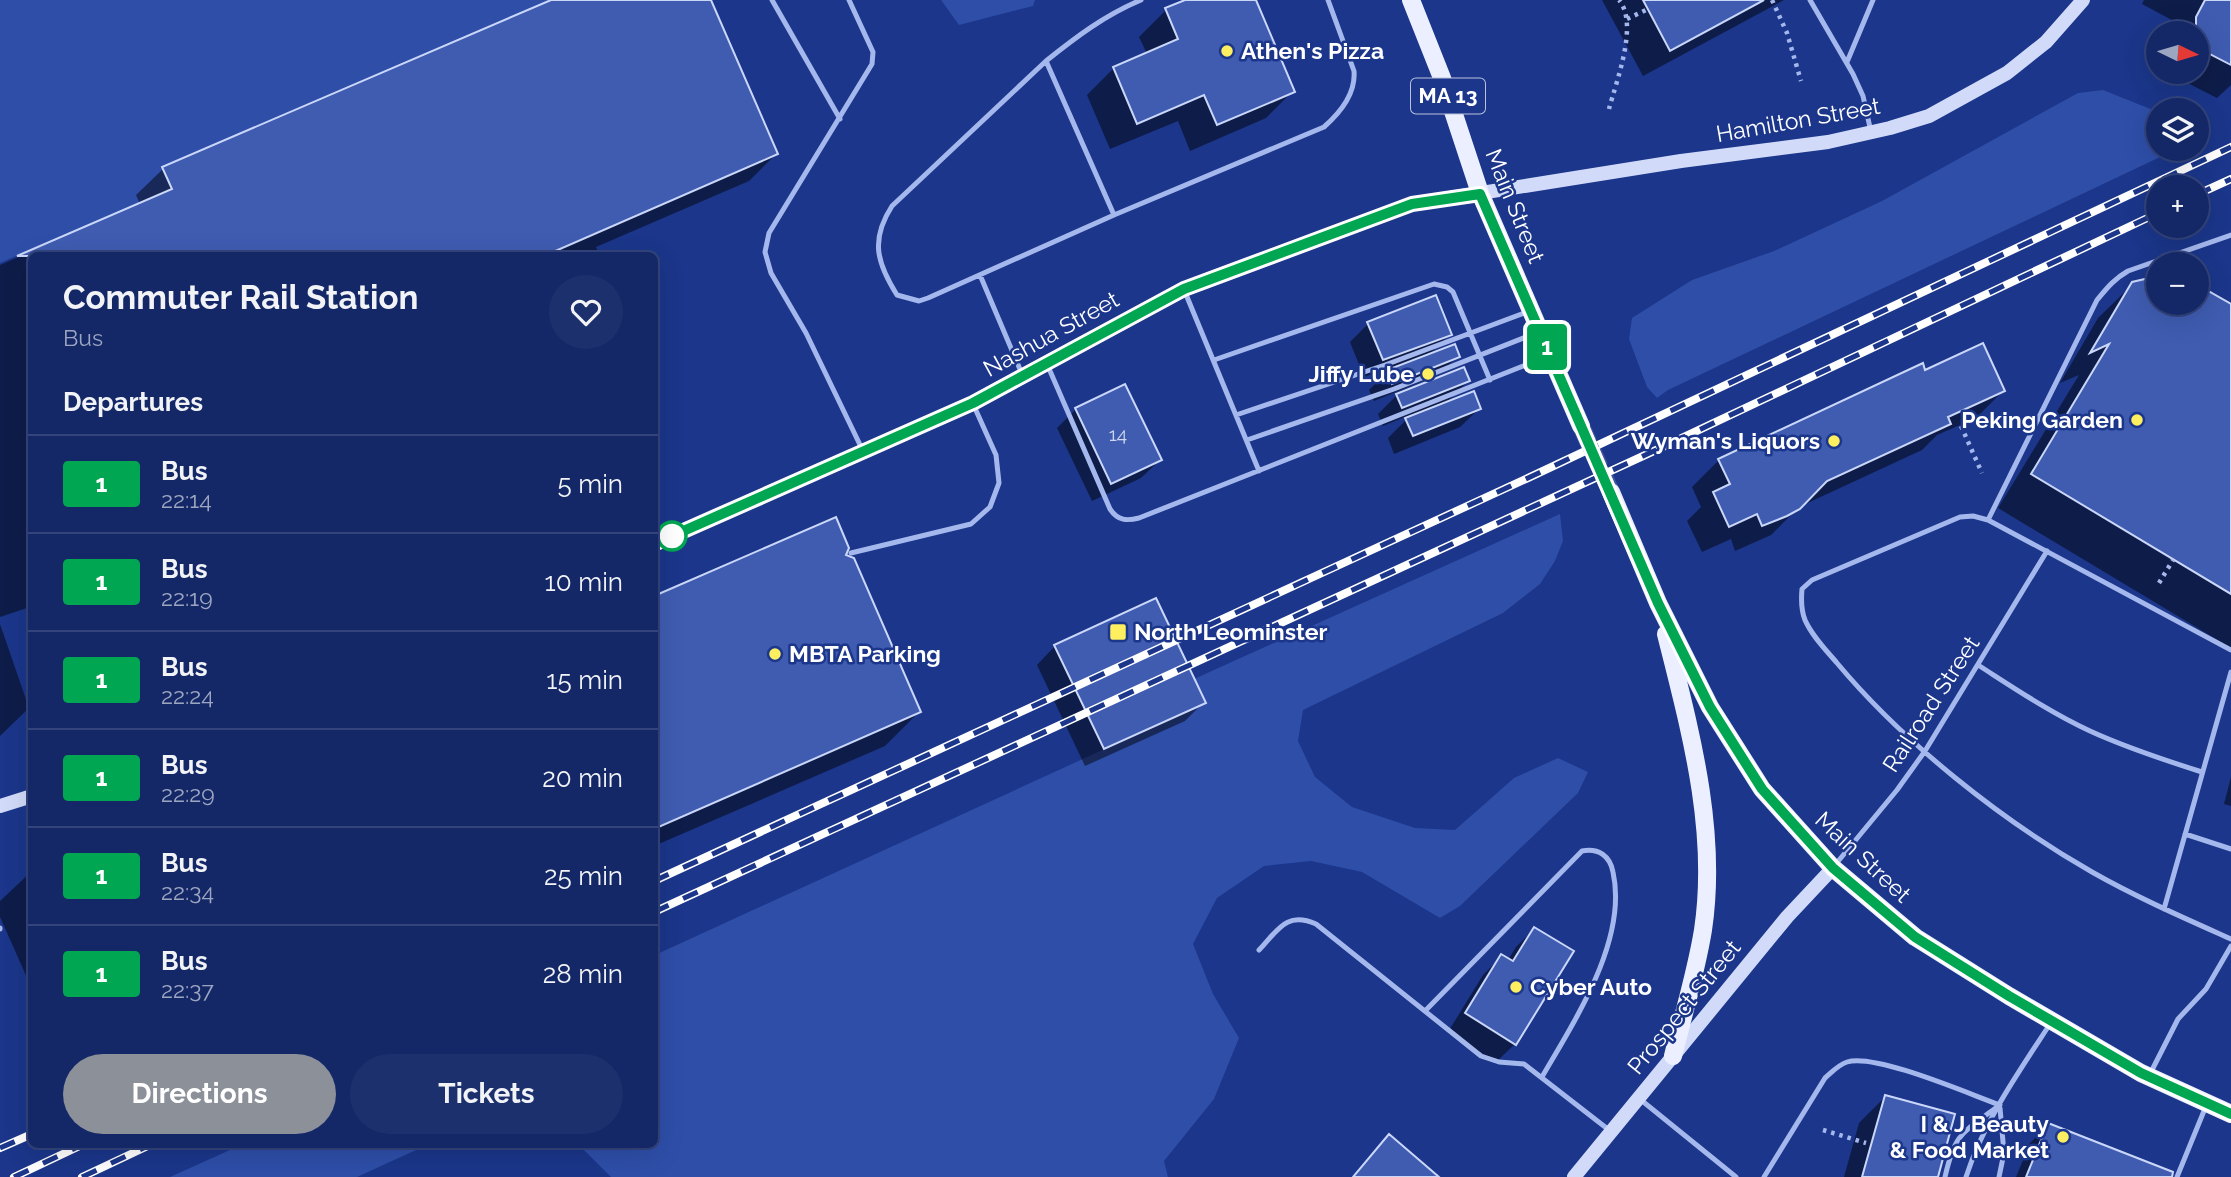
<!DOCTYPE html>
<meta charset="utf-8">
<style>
:root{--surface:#142868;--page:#1d306e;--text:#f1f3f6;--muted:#9da6c0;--line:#33447c;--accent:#8c9099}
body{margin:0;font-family:Raleway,sans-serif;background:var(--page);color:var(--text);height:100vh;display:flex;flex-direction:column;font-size:26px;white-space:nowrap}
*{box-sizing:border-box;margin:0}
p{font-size:23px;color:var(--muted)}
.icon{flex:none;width:38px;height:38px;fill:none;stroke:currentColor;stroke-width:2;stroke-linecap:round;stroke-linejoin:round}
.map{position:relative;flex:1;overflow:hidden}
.panel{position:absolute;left:28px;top:252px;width:630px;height:896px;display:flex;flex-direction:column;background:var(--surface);border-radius:10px;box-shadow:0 7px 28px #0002,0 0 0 2px var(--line)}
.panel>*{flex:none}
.badge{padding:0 14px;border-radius:5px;font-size:24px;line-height:46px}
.needle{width:46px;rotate:95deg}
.buttons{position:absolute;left:2146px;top:21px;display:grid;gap:14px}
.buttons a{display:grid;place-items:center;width:63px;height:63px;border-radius:50%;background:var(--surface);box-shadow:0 7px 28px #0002,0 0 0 2px var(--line);font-size:35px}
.map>.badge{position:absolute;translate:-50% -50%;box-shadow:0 0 0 4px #fff}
h2{padding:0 35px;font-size:26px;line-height:63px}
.round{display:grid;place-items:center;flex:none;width:74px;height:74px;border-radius:37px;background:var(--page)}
.headline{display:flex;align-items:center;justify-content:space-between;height:119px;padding:0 35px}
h1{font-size:33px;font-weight:700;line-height:52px}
.action{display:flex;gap:14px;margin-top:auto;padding:14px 35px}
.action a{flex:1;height:80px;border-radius:42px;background:var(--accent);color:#fff;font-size:28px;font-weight:700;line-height:80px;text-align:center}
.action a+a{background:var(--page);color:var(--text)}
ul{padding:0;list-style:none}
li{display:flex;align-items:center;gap:21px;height:98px;padding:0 35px;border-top:2px solid var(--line)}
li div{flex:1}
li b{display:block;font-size:26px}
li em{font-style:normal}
li .badge{min-width:77px;font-weight:700;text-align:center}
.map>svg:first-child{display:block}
</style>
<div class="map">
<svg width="2231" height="1177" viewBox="0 0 2231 1177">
<rect width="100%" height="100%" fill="#1b368a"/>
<path fill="#2e4ea8" d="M0,0H551L163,167L172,189L0,263Z
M941,0H1035L1033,6L959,25Z
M2103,90L2158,112V149H2177L1668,390L1657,398L1647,387L1629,339L1632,318L1692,280L1774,251L1882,201L2078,93Z
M1560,514L1563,541L1555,561L1540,584L1503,613L1303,710L1298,741L1315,777L1352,807L1415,828L1455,830L1514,778L1558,758L1588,772L1578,793L1460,906L1440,918L1362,872L1311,861L1264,866L1217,898L1193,944L1213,994L1239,1038L1214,1099L1164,1161L1168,1177H611L579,1145L654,1144L655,955L1205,703L1194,679Z
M241,1145V1144L427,1145L357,1177H170Z"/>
<path fill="#0007" d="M555,0H709L776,154L749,181L596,247L600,256H32V612L27,608L0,617V265L140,204L136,195L163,169Z
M1190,0H1254L1293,91L1266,118L1190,151L1178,121L1110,149L1087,95L1114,68L1147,54L1139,37L1166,10Z
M1602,0H1784L1643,76Z
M2144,0H2231V85L2217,98L2166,72H2196V33H2177L2181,25L2142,4Z
M2133,284L2158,303H2196L2231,306V648L1998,508L2079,375L2060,383L2098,318Z
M1368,324L1450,334L1427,357L1458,356L1439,374L1374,401L1369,390L1392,367L1364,377L1350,342Z
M1924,373L2003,391L1976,418L1937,435L1922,450L1799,507L1771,535L1735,551L1731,539L1702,552L1687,521L1701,507L1692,487L1719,460Z
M1468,381L1444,405L1479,409L1460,427L1394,454L1388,438L1412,414L1383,426L1378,414L1402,390L1403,393Z
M1076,409L1160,460L1141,478L1092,501L1057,428Z
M844,556L919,712L885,746L654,846V598Z
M0,624L29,708L0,736Z
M1055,646L1204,702L1185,721L1085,766L1037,665Z
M2231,777V806L2224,804Z
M32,871V989L0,917V901Z
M1534,929L1515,1044L1496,1062L1448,1032L1483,975L1502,956L1508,960L1516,947Z
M1885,1097L1936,1177H1844L1859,1123Z
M2048,1125L2109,1177H2016L2030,1143Z"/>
<path fill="#3f5cb1" stroke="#cad7f9" stroke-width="2" d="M551,0H711L778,154L544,256H17L172,189L162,167Z
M1185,0H1256L1295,92L1217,125L1204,95L1137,124L1113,67L1178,39L1165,8Z
M1643,0H1764L1670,51Z
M2205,0H2231V65L2196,47V17Z
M2158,276V303H2196V284L2231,304V594L2031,474L2109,344L2090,353L2132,282Z
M1436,295L1452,335L1383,360L1367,322Z
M1983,343L2005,391L1948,417L1951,424L1827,481L1800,509L1787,516L1762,526L1757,514L1729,527L1713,492L1730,484L1718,459L1923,363L1925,370Z
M1455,344L1460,357L1392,384L1387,370Z
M1464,367L1470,381L1402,408L1396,394Z
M1125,384L1162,460L1111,484L1075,408Z
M1474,391L1481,409L1413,436L1405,418Z
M836,517L849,548L846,555L854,558L921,712L654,829V596Z
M1156,598L1206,703L1104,749L1054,645Z
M1534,927L1574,951L1516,1045L1465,1013L1501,954L1513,961Z
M1885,1095L1955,1114L1938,1177H1862Z
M2048,1123L2173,1172L2172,1177H2026Z
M1389,1134L1439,1177H1353Z"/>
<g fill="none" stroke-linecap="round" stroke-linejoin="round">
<path stroke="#3d549c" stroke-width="18" stroke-dasharray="18 9" stroke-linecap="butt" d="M1581,426L1611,492"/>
<path stroke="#a5b8ed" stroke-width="4.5" stroke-dasharray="3.5 5" stroke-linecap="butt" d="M1772,0L1787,33L1801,81
M1627,19L1648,9
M1609,109C1616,82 1639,24 1619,0
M1961,426L1982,473
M2159,583L2173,560
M1823,1130L1866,1143"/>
<path stroke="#a5b8ed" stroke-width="5" d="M772,0L840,119
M849,0L873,52L872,64L769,233L765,252L771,273L806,333L863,451
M1810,0L1853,74L1863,96L1871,132
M1046,61L892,206C870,240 877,263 897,295L919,301L928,298L1114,215L1324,127C1340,113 1356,94 1354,71L1328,0
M1847,62L1873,0
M1114,215L1046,61C1076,37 1105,15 1141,0
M980,275L1022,374
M1185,292L1259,471
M1214,360L1434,284L1447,287L1453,292L1490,380
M1047,364L1110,509C1118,521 1127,521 1139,518L1546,357
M1236,415L1385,365L1527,312
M1247,440L1394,389L1536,333
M1988,520L2097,300C2107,288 2114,279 2128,271L2231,235
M851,553L971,524L990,507L999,483L996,455L974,406
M2231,650L1988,520L1973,516L1960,517L1812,580L1802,589C1801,600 1801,610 1805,620C1812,636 1826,650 1837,663C1904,743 2001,820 2092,872C2136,897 2184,918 2231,939
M1978,665C2014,688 2051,713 2090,731C2127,748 2164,760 2202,772
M2185,834L2231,849
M1835,865L1897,790L1925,751L2047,551
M2164,909L2231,672
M0,928V929
M1259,950C1278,930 1286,911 1316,924L1481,1056L1499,1062L1524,1064L1609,1130
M1425,1011L1582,851C1599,848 1610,856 1613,872C1628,940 1575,1020 1542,1077
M2151,1072L2178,1019L2206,989L2231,946
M1641,1100L1736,1177
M1764,1177L1825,1078C1832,1072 1838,1065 1847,1062C1875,1053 1969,1094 2000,1105
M1945,1177C1955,1133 1962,1133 1997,1107
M1966,1177C1984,1121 2018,1073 2050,1024
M1999,1177L2004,1153L2000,1108
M2177,1177L2206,1106"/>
<path stroke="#d1dbf9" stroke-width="14" d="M654,544L973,403L1184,289L1412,204L1681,161L1828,142L1890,128L1929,116L2007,73L2046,42L2083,0
M0,806L32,796
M1574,1177L1787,917L1833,868"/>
<path stroke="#ebefff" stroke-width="18" d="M1411,0L1442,78L1480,193L1581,426
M1611,492L1658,603L1710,707L1762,789L1833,868L1915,937L2009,996L2141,1073L2231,1114
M1666,634C1690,730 1718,830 1703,930C1696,973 1683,1015 1673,1056"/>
<defs>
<path id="rail" d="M2196,195L2231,179
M654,881L1528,478L2231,147
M654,912L1667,445L2158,213
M0,1148L32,1134
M14,1177L84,1144
M82,1177L152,1144"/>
</defs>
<use href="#rail" stroke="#fff" stroke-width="8"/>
<use href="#rail" stroke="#1b368a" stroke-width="5" stroke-dasharray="16" stroke-linecap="butt"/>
</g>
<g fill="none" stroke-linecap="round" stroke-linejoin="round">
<defs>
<path id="line" d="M654,544L973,403L1184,289L1412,204L1480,194L1658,603L1710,707L1762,789L1833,868L1915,937L2009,996L2141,1073L2231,1114"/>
</defs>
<use href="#line" stroke="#fff" stroke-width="16"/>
<use href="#line" stroke="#00a651" stroke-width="10"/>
</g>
<g fill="#feef61" stroke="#1b368a" stroke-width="2.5">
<circle cx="1227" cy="51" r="7"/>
<circle cx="1428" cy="374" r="7"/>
<circle cx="2137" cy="420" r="7"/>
<circle cx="1834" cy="441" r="7"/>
<rect x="1109" y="623" width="18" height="18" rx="3.5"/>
<circle cx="775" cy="654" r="7"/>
<circle cx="1516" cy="987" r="7"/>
<circle cx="2063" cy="1137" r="7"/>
</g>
<circle fill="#fff" stroke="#00a651" stroke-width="3.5" cx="672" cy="536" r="14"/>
<g text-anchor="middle" stroke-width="5" stroke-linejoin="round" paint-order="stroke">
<g font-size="19" fill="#cfd6ec">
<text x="1118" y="441">14</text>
</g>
<rect fill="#1b368a" stroke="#bbc3dc" stroke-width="2" x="1411" y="78.5" width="74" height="35" rx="5"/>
<g font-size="21" font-weight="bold" fill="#fff">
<text x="1448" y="103">MA 13</text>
</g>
<g font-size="23" font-weight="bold" fill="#fff" stroke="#1b368a" text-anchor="start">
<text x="1241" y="59">Athen's Pizza</text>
<text x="1414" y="382" text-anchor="end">Jiffy Lube</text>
<text x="2123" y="428" text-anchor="end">Peking Garden</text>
<text x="1820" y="449" text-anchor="end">Wyman's Liquors</text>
<text x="1134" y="640">North Leominster</text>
<text x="789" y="662">MBTA Parking</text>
<text x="1530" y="995">Cyber Auto</text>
<text x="2049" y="1132" text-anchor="end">I &amp; J Beauty<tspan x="2049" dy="26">&amp; Food Market</tspan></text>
</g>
<g font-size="23" fill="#fff" stroke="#1b368a">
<text transform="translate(1798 120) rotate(-10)" y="8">Hamilton Street</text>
<text transform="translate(1515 206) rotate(68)" y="8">Main Street</text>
<text transform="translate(1051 334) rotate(-29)" y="8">Nashua Street</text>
<text transform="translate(1931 704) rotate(-57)" y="8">Railroad Street</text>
<text transform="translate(1863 857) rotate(43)" y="8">Main Street</text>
<text transform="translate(1684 1007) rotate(-51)" y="8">Prospect Street</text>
</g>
</g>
</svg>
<div class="buttons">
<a><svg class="needle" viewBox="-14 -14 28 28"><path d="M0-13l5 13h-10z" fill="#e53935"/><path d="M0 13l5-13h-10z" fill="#9da6c0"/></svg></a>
<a><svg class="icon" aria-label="layers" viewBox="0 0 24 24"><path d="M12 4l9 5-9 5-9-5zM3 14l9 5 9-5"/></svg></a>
<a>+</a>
<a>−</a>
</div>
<b class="badge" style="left:1547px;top:347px;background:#00a651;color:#fff">1</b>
<section class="panel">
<div class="headline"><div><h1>Commuter Rail Station</h1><p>Bus</p></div><a class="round"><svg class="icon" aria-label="heart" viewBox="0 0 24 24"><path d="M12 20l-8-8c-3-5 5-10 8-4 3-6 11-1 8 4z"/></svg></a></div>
<h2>Departures</h2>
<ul>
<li><span class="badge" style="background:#00a651;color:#fff">1</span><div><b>Bus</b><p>22:14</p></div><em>5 min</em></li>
<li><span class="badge" style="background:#00a651;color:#fff">1</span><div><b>Bus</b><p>22:19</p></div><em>10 min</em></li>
<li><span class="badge" style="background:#00a651;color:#fff">1</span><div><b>Bus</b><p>22:24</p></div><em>15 min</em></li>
<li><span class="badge" style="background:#00a651;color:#fff">1</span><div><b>Bus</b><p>22:29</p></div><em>20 min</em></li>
<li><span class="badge" style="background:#00a651;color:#fff">1</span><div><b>Bus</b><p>22:34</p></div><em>25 min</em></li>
<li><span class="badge" style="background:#00a651;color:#fff">1</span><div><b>Bus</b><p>22:37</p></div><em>28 min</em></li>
</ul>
<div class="action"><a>Directions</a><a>Tickets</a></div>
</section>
</div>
